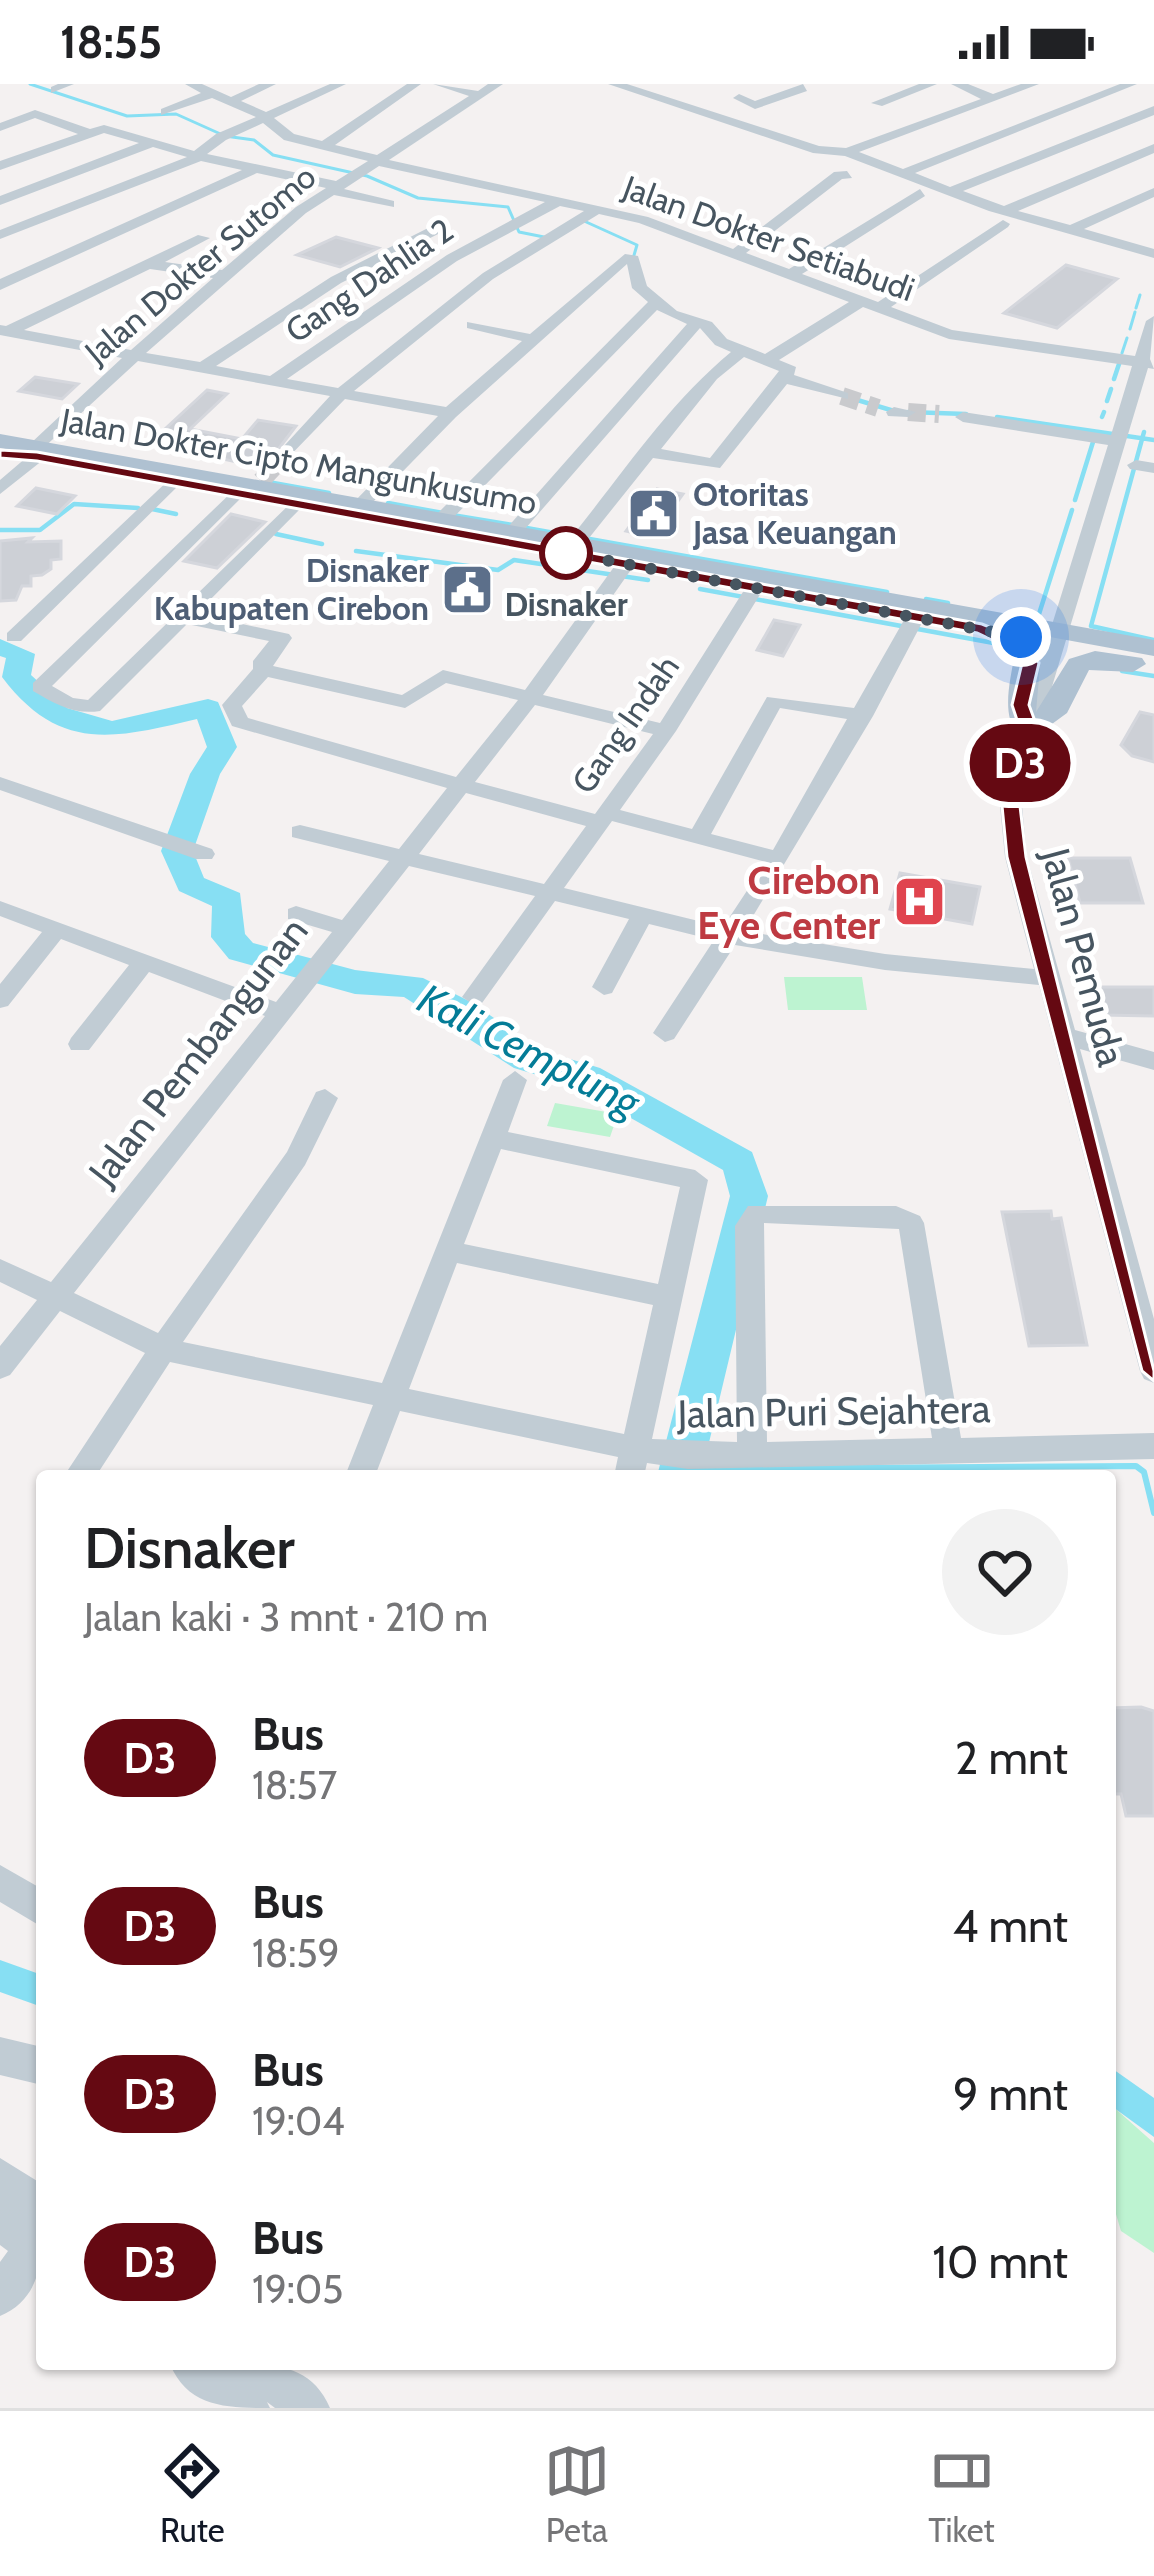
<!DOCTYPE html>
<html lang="id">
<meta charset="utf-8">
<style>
:root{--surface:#fff;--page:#f2f2f2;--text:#202124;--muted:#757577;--line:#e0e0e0;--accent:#111827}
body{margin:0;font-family:Cabin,sans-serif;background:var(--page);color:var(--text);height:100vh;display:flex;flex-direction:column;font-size:45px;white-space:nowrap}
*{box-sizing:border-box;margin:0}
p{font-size:39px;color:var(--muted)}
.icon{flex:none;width:66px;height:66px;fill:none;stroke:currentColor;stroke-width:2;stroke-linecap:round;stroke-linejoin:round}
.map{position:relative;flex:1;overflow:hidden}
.side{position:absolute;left:36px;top:1386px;width:1080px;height:900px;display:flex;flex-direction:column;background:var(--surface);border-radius:12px;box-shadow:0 3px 9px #0004}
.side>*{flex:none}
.badge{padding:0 24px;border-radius:39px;font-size:42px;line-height:78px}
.you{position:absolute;width:60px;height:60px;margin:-30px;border:9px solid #fff;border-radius:50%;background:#1a73e8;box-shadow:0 0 0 18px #1a73e833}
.map>.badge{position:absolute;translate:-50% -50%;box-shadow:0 0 0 6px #fff}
.round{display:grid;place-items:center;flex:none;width:126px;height:126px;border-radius:63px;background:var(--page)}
.headline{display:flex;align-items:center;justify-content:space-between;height:204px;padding:0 48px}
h1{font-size:57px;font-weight:600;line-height:90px}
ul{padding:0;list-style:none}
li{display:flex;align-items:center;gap:36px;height:168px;padding:0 48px}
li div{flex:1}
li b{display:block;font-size:45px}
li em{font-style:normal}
li .badge{min-width:132px;font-weight:700;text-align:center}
.status{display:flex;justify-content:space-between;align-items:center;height:84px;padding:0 60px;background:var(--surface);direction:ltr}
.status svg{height:33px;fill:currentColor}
.tab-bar{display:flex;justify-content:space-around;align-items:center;height:168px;border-top:3px solid var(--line);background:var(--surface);font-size:33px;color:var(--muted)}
.tab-bar a{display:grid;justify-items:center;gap:6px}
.tab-bar .active{color:var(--accent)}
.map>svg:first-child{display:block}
</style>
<div class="status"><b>18:55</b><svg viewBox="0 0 49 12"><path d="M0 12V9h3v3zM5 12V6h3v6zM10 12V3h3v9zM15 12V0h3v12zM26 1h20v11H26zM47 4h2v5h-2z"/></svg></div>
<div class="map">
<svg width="1154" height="2324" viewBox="0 0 1154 2324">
<rect width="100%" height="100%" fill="#f4f1f1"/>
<path fill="#bdf3d1" d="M784,893H862L867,926H788Z
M555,1019L618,1030L610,1053L547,1042Z
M1110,2020L1154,2059V2169L1121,2147L1110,2110Z"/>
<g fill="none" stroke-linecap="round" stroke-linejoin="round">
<path stroke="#87dff3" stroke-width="3" d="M30,0L127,32L176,30L225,52L254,56L273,71L367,92L418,114L508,123L519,148L544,153
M584,137L637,161L632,178
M1136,224L1140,211
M1130,245L1135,228
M1122,269L1127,254"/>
<path stroke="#87dff3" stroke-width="4.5" d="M1114,295L1119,280
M844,312L894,327
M1107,317L1111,305
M908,328L966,330
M997,333L1154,356
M1102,333L1104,328
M1144,348L1091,542L1154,556
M268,398L329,409
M1075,416L1093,358
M388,419L443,429
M152,425L176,430
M452,431L513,441
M521,443L577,453
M0,446H40L74,420L138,424
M276,450L322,460
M584,454L887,508
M356,467L498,486L514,476L648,496
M700,505L999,560
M926,515L948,519
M1039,530L1072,426
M1122,587L1154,592"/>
<path stroke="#87dff3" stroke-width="6" d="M680,1385L1136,1382L1144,1388L1154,1429"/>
<path fill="#87dff3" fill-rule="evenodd" d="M0,1876L42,1891V1923L0,1908Z
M1110,1983L1154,2014V2053L1110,2021Z"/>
<path fill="#87dff3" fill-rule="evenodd" d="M0,555L35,570L31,591L67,624L112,637L208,615L218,618L237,663L220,690L193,767L204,794L240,809L245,850L253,859L355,886L423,894L471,918L540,966L600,984L752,1068L768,1112L701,1392H657L730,1112L723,1086L574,1002L514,984L404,913L355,910L229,875L211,853L212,822L179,807L161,767L190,690L207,663L197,635C116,654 60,670 2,593L6,574L0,572Z"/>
</g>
<path fill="#cdd0d6" stroke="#d5d7dd" stroke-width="3" d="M336,153L378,164L340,183L297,171Z
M1066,181L1117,195L1057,244L1004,229Z
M35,293L78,300L62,315L19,307Z
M207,306L227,310L190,345L242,355L258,336L296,342L264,384L150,359Z
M36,404L75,412L57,430L17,422Z
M657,405L683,410L652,453L626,447Z
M231,430L265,438L217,484L184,477Z
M32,454L28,458L61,457V475L51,476V485L42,491L31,492V502H22L16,516L0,517V457Z
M774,536L800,541L783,572L757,566Z
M1140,628L1154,631V678L1132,672L1121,661Z
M1068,774H1130L1143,819H1080Z
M900,789L980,803L972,840L890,825Z
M1095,903H1154V932L1102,931Z
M1051,1127L1052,1135L1061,1134L1087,1261L1029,1262L1002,1128Z
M1141,1623L1154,1627V1732H1126L1121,1710H1110V1624Z"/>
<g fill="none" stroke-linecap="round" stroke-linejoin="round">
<path stroke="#c9cacd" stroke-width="18" stroke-dasharray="18 9" stroke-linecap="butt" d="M842,312L878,324
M908,328L939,330
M261,397L279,378"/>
<path fill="#c1ccd4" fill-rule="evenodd" d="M58,0H74L51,9V3Z
M185,0H202L231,13L259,0H276L241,17L266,28L330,0H346L274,34L294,50L322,57L407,0H421L335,61L377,71L469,12L433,0L478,7L488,0H503L389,76L648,133L733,165L834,88L847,87L852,94L842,95L746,169L789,185L920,105L925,112L802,190L878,218L1003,136L1010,140L1008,143L891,223L952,246L1135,272L1146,237L1154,232L1150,275L1154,285L1148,284L1032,669L1022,722L1027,773L1075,946L1154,968V986L1080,965L1154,1235V1299L1144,1295L1140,1287L1039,901L885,886L735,861L674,955L665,958L653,949L714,856L649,840L612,909L604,911L592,903L629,835L555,817L482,919L474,921L462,913L535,812L409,782L74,1209L158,1249L287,1068L316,1008L325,1005L338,1014L305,1081L183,1258L382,1299L503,996L515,987L527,996L508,1048L695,1086L708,1096L652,1355L737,1358L735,1142L748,1122H896L920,1132L924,1139L961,1354L1154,1349V1375L688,1385L647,1379L644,1392H614L618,1373L400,1327L375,1392H345L373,1321L170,1278L96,1392H64L145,1269L60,1227L10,1291L0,1295V1262L37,1216L0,1198V1175L51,1198L265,932L149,888L89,966H71L68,960L71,954L129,881L61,855L8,922L0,924V900L42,848L0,832V817L276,918L332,848L288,835V825L296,822L342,836L389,777L292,753V743L300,741L399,765L447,704L232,642L222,621L253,585V577L269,557L187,540L100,627C74,631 55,620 33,607V599L236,404L242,405V413L52,602L73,614L88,616L295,415L304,420L301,424L196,530L289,550L292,554L273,582L402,611L443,586L525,606L619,476L626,474L635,480L543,611L660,639L748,500H762L764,504L676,647L620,726L692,745L767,613L854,624L908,529H922L925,533L873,632L744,847L885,870L1034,885L1005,773L1000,722L1012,669L1108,361L963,338L955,333L963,328L1111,351L1132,282L949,255L863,223L779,276L796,283L794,291L848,309V315L787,300L720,384L653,374L581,464H569V456C621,392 667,321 731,268L715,261L700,244L518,453H506V445L687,240L657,226L447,440H435V432L648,218L632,204L627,180L456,333L366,425L351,421L438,332L345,315L279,383L270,378L273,374L330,312L138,277L40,367L46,372L43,376L0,410V396L34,367L28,363L31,359L122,274L0,251V241L6,242L198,151L210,154L165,178L222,186L296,123L326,104L257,89L0,206V195L242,86L201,77L0,155V146L187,73L153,63L0,121V112L139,59L104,49L0,86V77L78,50L35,34L0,47V39L35,26L90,45L104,41L194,67L216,50L256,33L212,14L161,31V25L201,9ZM263,39L284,56L368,77L336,97L207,70L226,56ZM379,82L545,118L447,171L270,292L216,282L341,199L446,146V140H436L331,193L200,278L146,269L306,129L334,111L394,123V117L344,105ZM560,122L584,127L483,189L338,304L287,295L457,177ZM599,130L639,139L849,218L765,270L727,255L712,238L677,227L647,202L638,172L625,170L530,250L467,238V244L522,257L446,323L354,307L493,195ZM150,185L213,194L131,266L24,246ZM744,273L779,287L710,374L661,365L717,295ZM268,593L405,624L446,599L518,616L456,693L248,634L242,622ZM535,621L653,650L595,730L475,698ZM780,624L847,635L773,766L711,750ZM466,709L586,742L544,800L419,770ZM612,737L766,778L723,843L564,804ZM501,1065L680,1103L658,1200L464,1160ZM764,1139L899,1145L932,1354L767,1358ZM457,1179L653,1221L624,1350L409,1305Z
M608,0H627L819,62L846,64L981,15L951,0H968L993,10L1021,0H1039L859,68L903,85L1120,0H1137L915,89L950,103L1154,22V31L963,107L1004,122L1154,60V69L1018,127L1070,141L1154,104V113L1084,145L1154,165V174L989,127L845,72L813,69Z
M803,0L807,7L755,25L733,14L739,10L755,17Z
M919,0H937L882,22L871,19Z
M894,323L916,328L908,333L888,332L886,328Z
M1136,376L1154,379V389L1130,385L1127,381Z
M173,392L182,397L179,401L21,557H7V549Z
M0,693L212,765L215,770L212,775H196L0,706Z
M0,1781L42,1805V1843L0,1818Z
M0,1953L42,1963V2001L0,1991Z
M0,2074L42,2100C42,2147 53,2210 0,2232V2178L8,2167L0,2161Z
M170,2280H224L232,2286L230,2280C271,2280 311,2279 330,2324H275L267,2318L270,2324C228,2324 188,2324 170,2280Z"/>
<path fill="#afc1d1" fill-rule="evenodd" d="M0,350L1154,556V572L1007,545L1041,571L1036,628L1069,575L1095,567L1142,574L1146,580L1133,588L1089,586L1067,629L1030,656C997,647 1010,598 1014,574L981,548L988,542L0,364Z"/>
</g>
<path fill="#650912" stroke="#fff" stroke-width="3" d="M0,366L37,368L982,540L1023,557L1039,579L1029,621L1039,648L1020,722L1026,773L1154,1287V1297L1142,1287L1007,773L1002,722L1021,648L1012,621L1022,579L1011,565L977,549L37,377L0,374Z"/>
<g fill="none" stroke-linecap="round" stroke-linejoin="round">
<path stroke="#475560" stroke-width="12" stroke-dasharray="0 21.6" d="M566,469L1021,553"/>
</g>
<defs>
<symbol id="civic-square" viewBox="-11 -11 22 22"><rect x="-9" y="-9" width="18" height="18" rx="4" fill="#5c6f8a" stroke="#fff"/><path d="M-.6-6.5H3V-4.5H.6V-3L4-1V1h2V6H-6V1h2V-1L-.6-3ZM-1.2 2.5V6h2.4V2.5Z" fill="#fff"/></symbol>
<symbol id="hospital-square" viewBox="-11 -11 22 22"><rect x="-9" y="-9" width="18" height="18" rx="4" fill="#e0444e" stroke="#fff"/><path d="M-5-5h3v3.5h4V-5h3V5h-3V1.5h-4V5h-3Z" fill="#fff"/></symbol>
</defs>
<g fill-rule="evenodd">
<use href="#civic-square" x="624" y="400" width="59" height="59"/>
<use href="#civic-square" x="438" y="476" width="59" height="59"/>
<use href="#hospital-square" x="890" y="788" width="59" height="59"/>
</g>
<circle fill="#fff" stroke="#650912" stroke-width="6" cx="566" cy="469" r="24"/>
<g text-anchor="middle" stroke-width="10" stroke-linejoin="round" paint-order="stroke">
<g font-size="33" fill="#475560" stroke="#fff">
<text transform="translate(769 154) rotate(20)" y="12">Jalan Dokter Setiabudi</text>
<text transform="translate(200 180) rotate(-40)" y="12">Jalan Dokter Sutomo</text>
<text transform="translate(369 196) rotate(-34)" y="12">Gang Dahlia 2</text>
<text transform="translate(299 377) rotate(10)" y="12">Jalan Dokter Cipto Mangunkusumo</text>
<text transform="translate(625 640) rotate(-55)" y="12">Gang Indah</text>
</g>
<g font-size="33" font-weight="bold" fill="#4e5e75" stroke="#fff" text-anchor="start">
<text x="693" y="422">Otoritas<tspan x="693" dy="38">Jasa Keuangan</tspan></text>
<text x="429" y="498" text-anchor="end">Disnaker<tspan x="429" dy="38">Kabupaten Cirebon</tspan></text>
</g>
<g font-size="33" font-weight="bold" fill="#475560" stroke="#fff">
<text x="566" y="532">Disnaker</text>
</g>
<g font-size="39" font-weight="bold" fill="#be3a42" stroke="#fff" text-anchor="end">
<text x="880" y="810">Cirebon<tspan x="880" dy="45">Eye Center</tspan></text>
</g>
<g font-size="39" fill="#475560" stroke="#fff">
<text transform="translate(1084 873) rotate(75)" y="14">Jalan Pemuda</text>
<text transform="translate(198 967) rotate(-52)" y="14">Jalan Pembangunan</text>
<text transform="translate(834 1327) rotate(-1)" y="14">Jalan Puri Sejahtera</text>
</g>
<g font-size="42" font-style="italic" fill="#047c97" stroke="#fff">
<text transform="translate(529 966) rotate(27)" y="15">Kali Cemplung</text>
</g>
</g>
</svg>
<div class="you" style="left:1021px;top:553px"></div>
<b class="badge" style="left:1020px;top:679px;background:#650912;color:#fff">D3</b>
<section class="side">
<div class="headline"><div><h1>Disnaker</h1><p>Jalan kaki · 3 mnt · 210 m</p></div><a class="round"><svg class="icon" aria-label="heart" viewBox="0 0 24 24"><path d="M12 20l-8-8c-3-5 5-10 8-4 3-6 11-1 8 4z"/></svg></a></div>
<ul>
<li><span class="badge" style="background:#650912;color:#fff">D3</span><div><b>Bus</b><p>18:57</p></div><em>2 mnt</em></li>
<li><span class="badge" style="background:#650912;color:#fff">D3</span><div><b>Bus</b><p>18:59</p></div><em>4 mnt</em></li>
<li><span class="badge" style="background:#650912;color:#fff">D3</span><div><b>Bus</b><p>19:04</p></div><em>9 mnt</em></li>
<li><span class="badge" style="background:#650912;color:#fff">D3</span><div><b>Bus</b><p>19:05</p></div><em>10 mnt</em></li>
</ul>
</section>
</div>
<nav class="tab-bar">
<a class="active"><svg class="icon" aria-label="directions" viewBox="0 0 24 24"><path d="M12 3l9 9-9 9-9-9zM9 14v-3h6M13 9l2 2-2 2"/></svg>Rute</a>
<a><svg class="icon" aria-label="map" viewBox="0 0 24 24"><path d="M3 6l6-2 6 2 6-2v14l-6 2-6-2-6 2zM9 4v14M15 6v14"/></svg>Peta</a>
<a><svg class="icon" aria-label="tickets" viewBox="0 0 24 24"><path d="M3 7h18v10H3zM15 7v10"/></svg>Tiket</a>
</nav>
